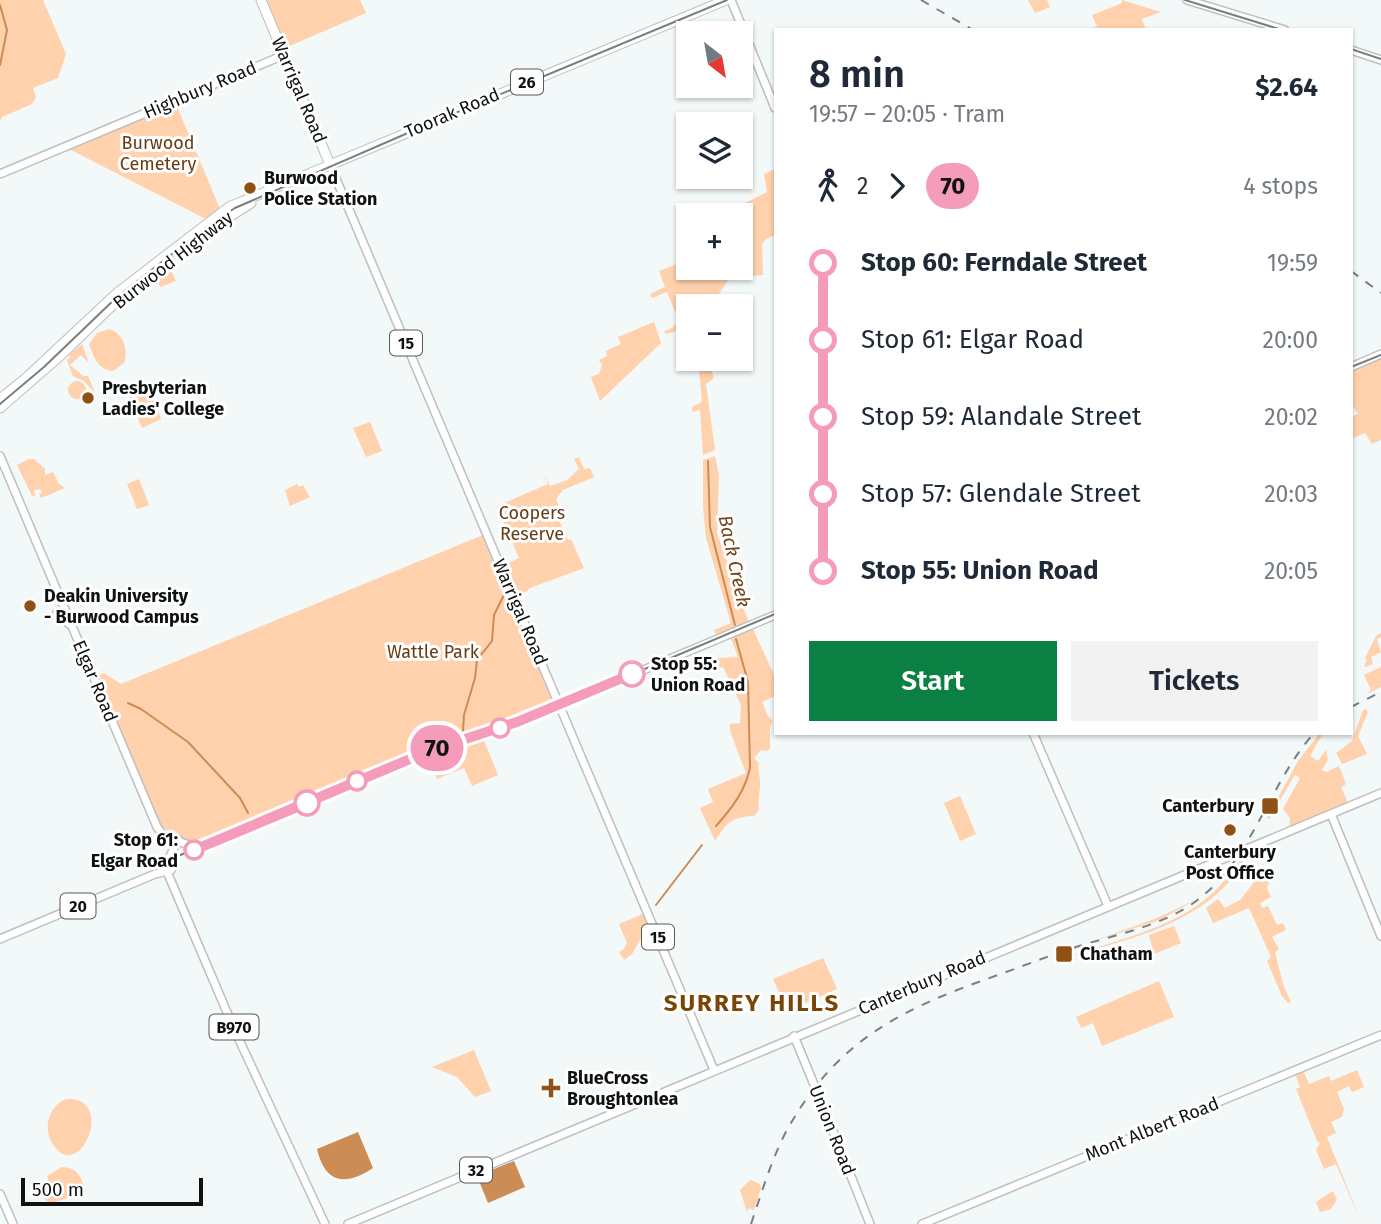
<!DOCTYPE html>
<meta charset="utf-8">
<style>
:root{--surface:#fff;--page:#f2f2f3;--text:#1f2937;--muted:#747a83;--accent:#0b8043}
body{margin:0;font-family:"Fira Sans",sans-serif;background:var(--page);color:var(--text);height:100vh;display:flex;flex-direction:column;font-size:26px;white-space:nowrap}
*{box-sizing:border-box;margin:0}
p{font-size:23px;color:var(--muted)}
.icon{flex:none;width:38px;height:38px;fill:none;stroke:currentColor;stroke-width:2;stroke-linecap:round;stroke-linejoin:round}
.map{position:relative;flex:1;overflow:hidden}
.sheet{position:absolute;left:774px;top:28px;width:579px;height:707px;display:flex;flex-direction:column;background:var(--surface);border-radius:0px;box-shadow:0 2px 5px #0004}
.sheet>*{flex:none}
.badge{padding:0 14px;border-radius:23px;font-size:24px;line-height:46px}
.needle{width:46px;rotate:149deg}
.tools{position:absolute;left:676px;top:21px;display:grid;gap:14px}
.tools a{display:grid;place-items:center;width:77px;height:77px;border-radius:0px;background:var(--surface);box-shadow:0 2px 5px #0004;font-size:35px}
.scale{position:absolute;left:21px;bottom:18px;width:182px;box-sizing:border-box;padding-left:7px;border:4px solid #101212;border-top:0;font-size:19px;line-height:24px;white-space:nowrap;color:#101212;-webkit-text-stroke:5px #fff;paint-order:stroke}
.map>.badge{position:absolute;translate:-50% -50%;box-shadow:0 0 0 4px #fff}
.legs{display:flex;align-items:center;gap:10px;height:77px;padding:0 35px;font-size:23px}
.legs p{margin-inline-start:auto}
.head{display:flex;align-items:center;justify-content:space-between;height:119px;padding:0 35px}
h1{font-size:38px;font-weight:600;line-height:52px}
.action{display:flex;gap:14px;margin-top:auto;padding:14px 35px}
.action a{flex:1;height:80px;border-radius:0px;background:var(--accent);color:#fff;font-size:28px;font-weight:600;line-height:80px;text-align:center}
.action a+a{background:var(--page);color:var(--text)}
ul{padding:0 35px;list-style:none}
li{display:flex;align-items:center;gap:24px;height:77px;font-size:26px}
li i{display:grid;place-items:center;width:10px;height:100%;margin:0 9px;background:currentColor}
li i::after{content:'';width:18px;height:18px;margin:-9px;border:5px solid;border-radius:50%;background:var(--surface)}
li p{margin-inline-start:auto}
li:first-child i{background:linear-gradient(#0000 50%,currentColor 0)}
li:last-child i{background:linear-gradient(currentColor 50%,#0000 0)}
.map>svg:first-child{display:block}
</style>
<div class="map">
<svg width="1381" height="1224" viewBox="0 0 1381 1224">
<rect width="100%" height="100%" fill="#f3f8f8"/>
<path fill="#ffd1ac" d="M0,0H43L66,54L58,78L33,88L36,97L32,104L2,117L0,121Z
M265,0H360L366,13L285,48Z
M1028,0H1047L1050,7L1035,13Z
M1122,0L1161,12L1142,19L1146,30H1088L1097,26L1092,15L1122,3Z
M176,104L220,209L206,219L69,149Z
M775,169V235L766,239L762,244L763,275L741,277L735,271L715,299L710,300L705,306H688V318L674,332L666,334L664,331L672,328L679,321L667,292L652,298L650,294L665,287L659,271L682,262L679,251L688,247V268H740V215H722L767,192L764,174Z
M168,263L176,281L160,287L154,274Z
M654,322L661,343L600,401L591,377L599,374L602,365L599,360L607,356L606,351L621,344L618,337Z
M109,329C123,333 129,350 124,363L113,371C97,369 94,357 89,344L97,333Z
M82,344L89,363L81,355L70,365L83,376H88L95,393L84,381L73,376L67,360L70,357L69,355Z
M698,359H707L714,378L706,384L715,450L703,455L700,410L692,412V407L702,402Z
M1381,359V440L1372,444L1365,433L1351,439V417L1358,414L1355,409L1351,407V372Z
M68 390a9 9 0 1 1 18 0a9 9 0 1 1-18 0Z
M148,382L161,419L142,428L127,391Z
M370,422L382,451L366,457L353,428Z
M715,456L719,475L717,533L749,623L717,636L714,630L731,623L706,538L703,507V460Z
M579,457L584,469L590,468L594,477L563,490L556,499L563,516L558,518L568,540L571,539L584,568L530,588L518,598L504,565L519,558L497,506L548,484L543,472L550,486L567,480L579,469L574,459Z
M29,459H34L45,469V475L53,472L59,484L65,488L41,498L39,494L42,493L40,489L34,490L35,496H32L17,465Z
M139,479L149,505L137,509L127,484Z
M297,484L299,487L303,485L310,497L290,506L285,490Z
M483,535L553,703L503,723L434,744L429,743L425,745V749L203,841C189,843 170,834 160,825L97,676L104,673L121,684Z
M752,627L775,677V696L762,702L768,716L773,721L770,727V748L767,751L761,750L754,758L759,763C757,771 761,778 760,787C759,796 758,801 759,810L754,816C730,817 727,823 715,841L700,808L713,802L708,789L746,773L730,731V724L740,723L741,705L723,667L708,671L704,663L718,658L738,657L730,636Z
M1381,633V637L1377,639L1381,652L1371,657L1373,664L1366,667L1364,666L1367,660L1365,658L1376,636Z
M1381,667V687L1366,694L1371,690L1364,675Z
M1366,709L1368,712L1358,736L1367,754L1342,764L1336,753L1352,741L1363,710Z
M1320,733H1323L1310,756L1318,761L1326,750L1328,760L1322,770L1326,772L1339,766L1346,784L1341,787L1348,803L1289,829L1290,818L1283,809L1300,778L1295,775L1269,819L1267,818L1298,761Z
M483,738L498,775L472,786L464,768L437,779L428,756Z
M960,796L976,834L960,841L944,803Z
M1246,854C1244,862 1238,870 1233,877C1193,927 1125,939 1067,958C1113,940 1167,931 1207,898C1222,886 1234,868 1246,854Z
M1262,872L1271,876L1267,888L1271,897L1260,903L1262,908L1268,906L1277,925L1283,923L1286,930L1272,937L1279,949L1275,952L1283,984L1291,1002L1288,1003L1282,996L1267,961L1271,957L1249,908L1213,923L1206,908L1218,899L1225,908L1240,900Z
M1197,899L1160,920L1091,942L1157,918Z
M643,914L648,926L632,954L624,960L619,952L623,950L627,943L619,924Z
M1174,926L1181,943L1154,954L1149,935Z
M823,958L837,989L787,1011L773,979Z
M1159,981L1174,1017L1102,1046L1093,1023L1081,1028L1076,1017Z
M474,1050L491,1091L475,1097L457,1077L432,1067Z
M1303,1070L1309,1084L1329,1076L1331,1081L1357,1070L1364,1087L1352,1092L1349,1086L1337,1092L1344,1109L1342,1117L1331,1122L1336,1133L1327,1137L1362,1224L1336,1164L1324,1169L1316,1150L1320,1143L1317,1141L1296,1089L1300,1087L1295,1074Z
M66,1099C119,1096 77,1190 51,1141C43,1125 50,1106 66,1099Z
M62,1167C77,1168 81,1175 85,1190L76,1196L50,1203L44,1199L50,1186L47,1176Z
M750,1180L760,1184L761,1188L754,1210L749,1208L747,1212L740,1190Z
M1333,1191L1337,1200L1331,1209L1320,1212L1316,1202Z"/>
<path fill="#cc8c56" d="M358,1132L373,1168C346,1186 325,1184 317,1149Z
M514,1161L525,1187L488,1203L477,1176Z"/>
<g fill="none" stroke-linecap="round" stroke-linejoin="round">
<path stroke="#cc8c56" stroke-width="2" d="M0,5L7,30L0,65
M708,461L710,527L735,625
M128,703L141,709L188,742L240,798L248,813
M463,731L464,715L475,678L477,660L492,641L494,615L505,593
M716,826C732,808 746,790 750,767L748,682L736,639
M656,905L702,845"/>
<defs>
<path id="major" d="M731,0L775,108
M1187,0L1285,30
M1351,50L1381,60
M331,167L714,1070
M0,174L284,55
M1351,367L1381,354
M0,456L157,827L163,835L196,848L429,752L524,720L775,615
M57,613L69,624
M1033,733L1108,906
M1331,814L1381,936
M178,839L167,863L168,874L235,1031L325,1224
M0,939L155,874L171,870
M794,1036L813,1082
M819,1096L870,1224
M0,1194L13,1224
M348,1224L1381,793
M922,1224L1381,1035"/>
<path id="highway" d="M261,0L331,167
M201,235L251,203
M0,399L26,378L117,293L229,207L726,0
M0,408L62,354L121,297"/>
</defs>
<use href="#major" stroke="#bcc0c0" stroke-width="10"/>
<use href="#highway" stroke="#bcc0c0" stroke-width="11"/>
<use href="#major" stroke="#fff" stroke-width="7"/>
<use href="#highway" stroke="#fff" stroke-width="9"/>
<path stroke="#7c7f7f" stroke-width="2" d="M1185,0L1282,30
M1351,49L1381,59
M1351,367L1381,355
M0,404L44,367L118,296L212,223L235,208L424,126L727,0
M178,856L429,751L524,720L775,614"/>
<path stroke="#7c7f7f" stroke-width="2" stroke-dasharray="9 9" stroke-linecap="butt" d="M921,0L973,30
M1351,271L1381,293
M1351,707L1381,692
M751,1224C762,1192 771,1160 787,1130C838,1038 904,1008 998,975C1023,966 1048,956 1073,948C1113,935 1156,928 1192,904C1252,863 1267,786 1314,733"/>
<defs>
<path id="major-bridge" d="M813,1082L819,1096"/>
</defs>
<use href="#major-bridge" stroke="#bcc0c0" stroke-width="10" stroke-linecap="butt"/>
<use href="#major-bridge" stroke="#fff" stroke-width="7"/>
</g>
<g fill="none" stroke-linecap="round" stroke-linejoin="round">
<defs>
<path id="line-1" d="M307,803L194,850L429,751L517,722L632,674"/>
</defs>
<use href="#line-1" stroke="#fff" stroke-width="16"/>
<use href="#line-1" stroke="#f59bbb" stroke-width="10"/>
</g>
<g fill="#8f5214" stroke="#fff" stroke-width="2.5">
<circle cx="250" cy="188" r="7"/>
<circle cx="88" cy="398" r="7"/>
<circle cx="30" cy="606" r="7"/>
<rect x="1261" y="797" width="18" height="18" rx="3.5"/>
<circle cx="1230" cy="830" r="7"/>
<rect x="1055" y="945" width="18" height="18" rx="3.5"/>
<path d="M547.5 1077.5h7v7h7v7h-7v7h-7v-7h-7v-7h7z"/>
</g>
<g fill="#fff" stroke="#f59bbb" stroke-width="3.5">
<circle cx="632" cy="674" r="12"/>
<circle cx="500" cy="728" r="9"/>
<circle cx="357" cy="781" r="9"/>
<circle cx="307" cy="803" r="12"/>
<circle cx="194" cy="850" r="9"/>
</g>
<g text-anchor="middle" stroke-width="6" stroke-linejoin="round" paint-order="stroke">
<g fill="#fff" stroke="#585959" stroke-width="2">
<rect x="511" y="69.5" width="32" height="25" rx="5"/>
<rect x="390" y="330.5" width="32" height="25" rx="5"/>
<rect x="60.5" y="893.5" width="35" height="25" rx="5"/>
<rect x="642" y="924.5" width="32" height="25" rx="5"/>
<rect x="209.5" y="1014.5" width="49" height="25" rx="5"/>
<rect x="460" y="1157.5" width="32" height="25" rx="5"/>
</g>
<g font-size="16" font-weight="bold" fill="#101212">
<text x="527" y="88">26</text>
<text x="406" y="349">15</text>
<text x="78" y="912">20</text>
<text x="658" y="943">15</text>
<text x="234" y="1033">B970</text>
<text x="476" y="1176">32</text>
</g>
<g font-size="18" fill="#101212" stroke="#fff">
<text transform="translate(200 90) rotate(-23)" y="6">Highbury Road</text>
<text transform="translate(299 90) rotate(67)" y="6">Warrigal Road</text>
<text transform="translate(452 113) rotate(-23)" y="6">Toorak Road</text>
<text transform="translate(173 260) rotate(-38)" y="6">Burwood Highway</text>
<text transform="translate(520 612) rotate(67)" y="6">Warrigal Road</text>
<text transform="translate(95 681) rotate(67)" y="6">Elgar Road</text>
<text transform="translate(922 983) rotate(-23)" y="6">Canterbury Road</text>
<text transform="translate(1152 1129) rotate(-22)" y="6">Mont Albert Road</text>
<text transform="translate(832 1130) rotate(68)" y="6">Union Road</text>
</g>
<g font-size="18" fill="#673c13" stroke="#fff">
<text x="158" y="149">Burwood<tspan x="158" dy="21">Cemetery</tspan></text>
<text x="532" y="519">Coopers<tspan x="532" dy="21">Reserve</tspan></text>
<text x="433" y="658">Wattle Park</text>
</g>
<g font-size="18" font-weight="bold" fill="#101212" stroke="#fff" text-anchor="start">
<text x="264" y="184">Burwood<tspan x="264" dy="21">Police Station</tspan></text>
<text x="102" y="394">Presbyterian<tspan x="102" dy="21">Ladies' College</tspan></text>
<text x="44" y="602">Deakin University<tspan x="44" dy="21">- Burwood Campus</tspan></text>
<text x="1254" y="812" text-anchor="end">Canterbury</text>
<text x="1230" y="858" text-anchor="middle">Canterbury<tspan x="1230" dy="21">Post Office</tspan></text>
<text x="1080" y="960">Chatham</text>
<text x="567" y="1084">BlueCross<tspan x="567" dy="21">Broughtonlea</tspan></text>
</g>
<g font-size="18" font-weight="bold" fill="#101212" stroke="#fff" text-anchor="start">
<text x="651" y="670">Stop 55:<tspan x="651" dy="21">Union Road</tspan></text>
<text x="178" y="846" text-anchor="end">Stop 61:<tspan x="178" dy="21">Elgar Road</tspan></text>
</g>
<g font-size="19" font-style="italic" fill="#71461e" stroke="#fff">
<text transform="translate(735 561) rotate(78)" y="7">Back Creek</text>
</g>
<g font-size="24" font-weight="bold" letter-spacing="2" fill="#7b4408" stroke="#fff">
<text x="752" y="1011">SURREY HILLS</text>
</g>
</g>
</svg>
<div class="tools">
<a><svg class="needle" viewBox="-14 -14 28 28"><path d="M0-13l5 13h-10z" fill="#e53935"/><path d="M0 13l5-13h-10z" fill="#747a83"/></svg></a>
<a><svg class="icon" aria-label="layers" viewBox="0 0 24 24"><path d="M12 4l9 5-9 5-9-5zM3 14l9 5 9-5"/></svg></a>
<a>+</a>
<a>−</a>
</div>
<div class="scale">500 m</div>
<b class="badge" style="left:437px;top:748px;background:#f59bbb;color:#111">70</b>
<section class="sheet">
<div class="head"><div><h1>8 min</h1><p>19:57 – 20:05 · Tram</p></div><b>$2.64</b></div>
<div class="legs"><svg class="icon" aria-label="walk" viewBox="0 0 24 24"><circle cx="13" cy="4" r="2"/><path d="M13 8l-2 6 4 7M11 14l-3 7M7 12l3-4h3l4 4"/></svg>2<svg class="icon" aria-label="forward" viewBox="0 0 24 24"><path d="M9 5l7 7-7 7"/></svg><b class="badge" style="background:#f59bbb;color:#111">70</b><p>4 stops</p></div>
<ul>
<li><i style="color:#f59bbb"></i><b>Stop 60: Ferndale Street</b><p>19:59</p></li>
<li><i style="color:#f59bbb"></i><span>Stop 61: Elgar Road</span><p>20:00</p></li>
<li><i style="color:#f59bbb"></i><span>Stop 59: Alandale Street</span><p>20:02</p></li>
<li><i style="color:#f59bbb"></i><span>Stop 57: Glendale Street</span><p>20:03</p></li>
<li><i style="color:#f59bbb"></i><b>Stop 55: Union Road</b><p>20:05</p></li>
</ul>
<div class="action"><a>Start</a><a>Tickets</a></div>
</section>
</div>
